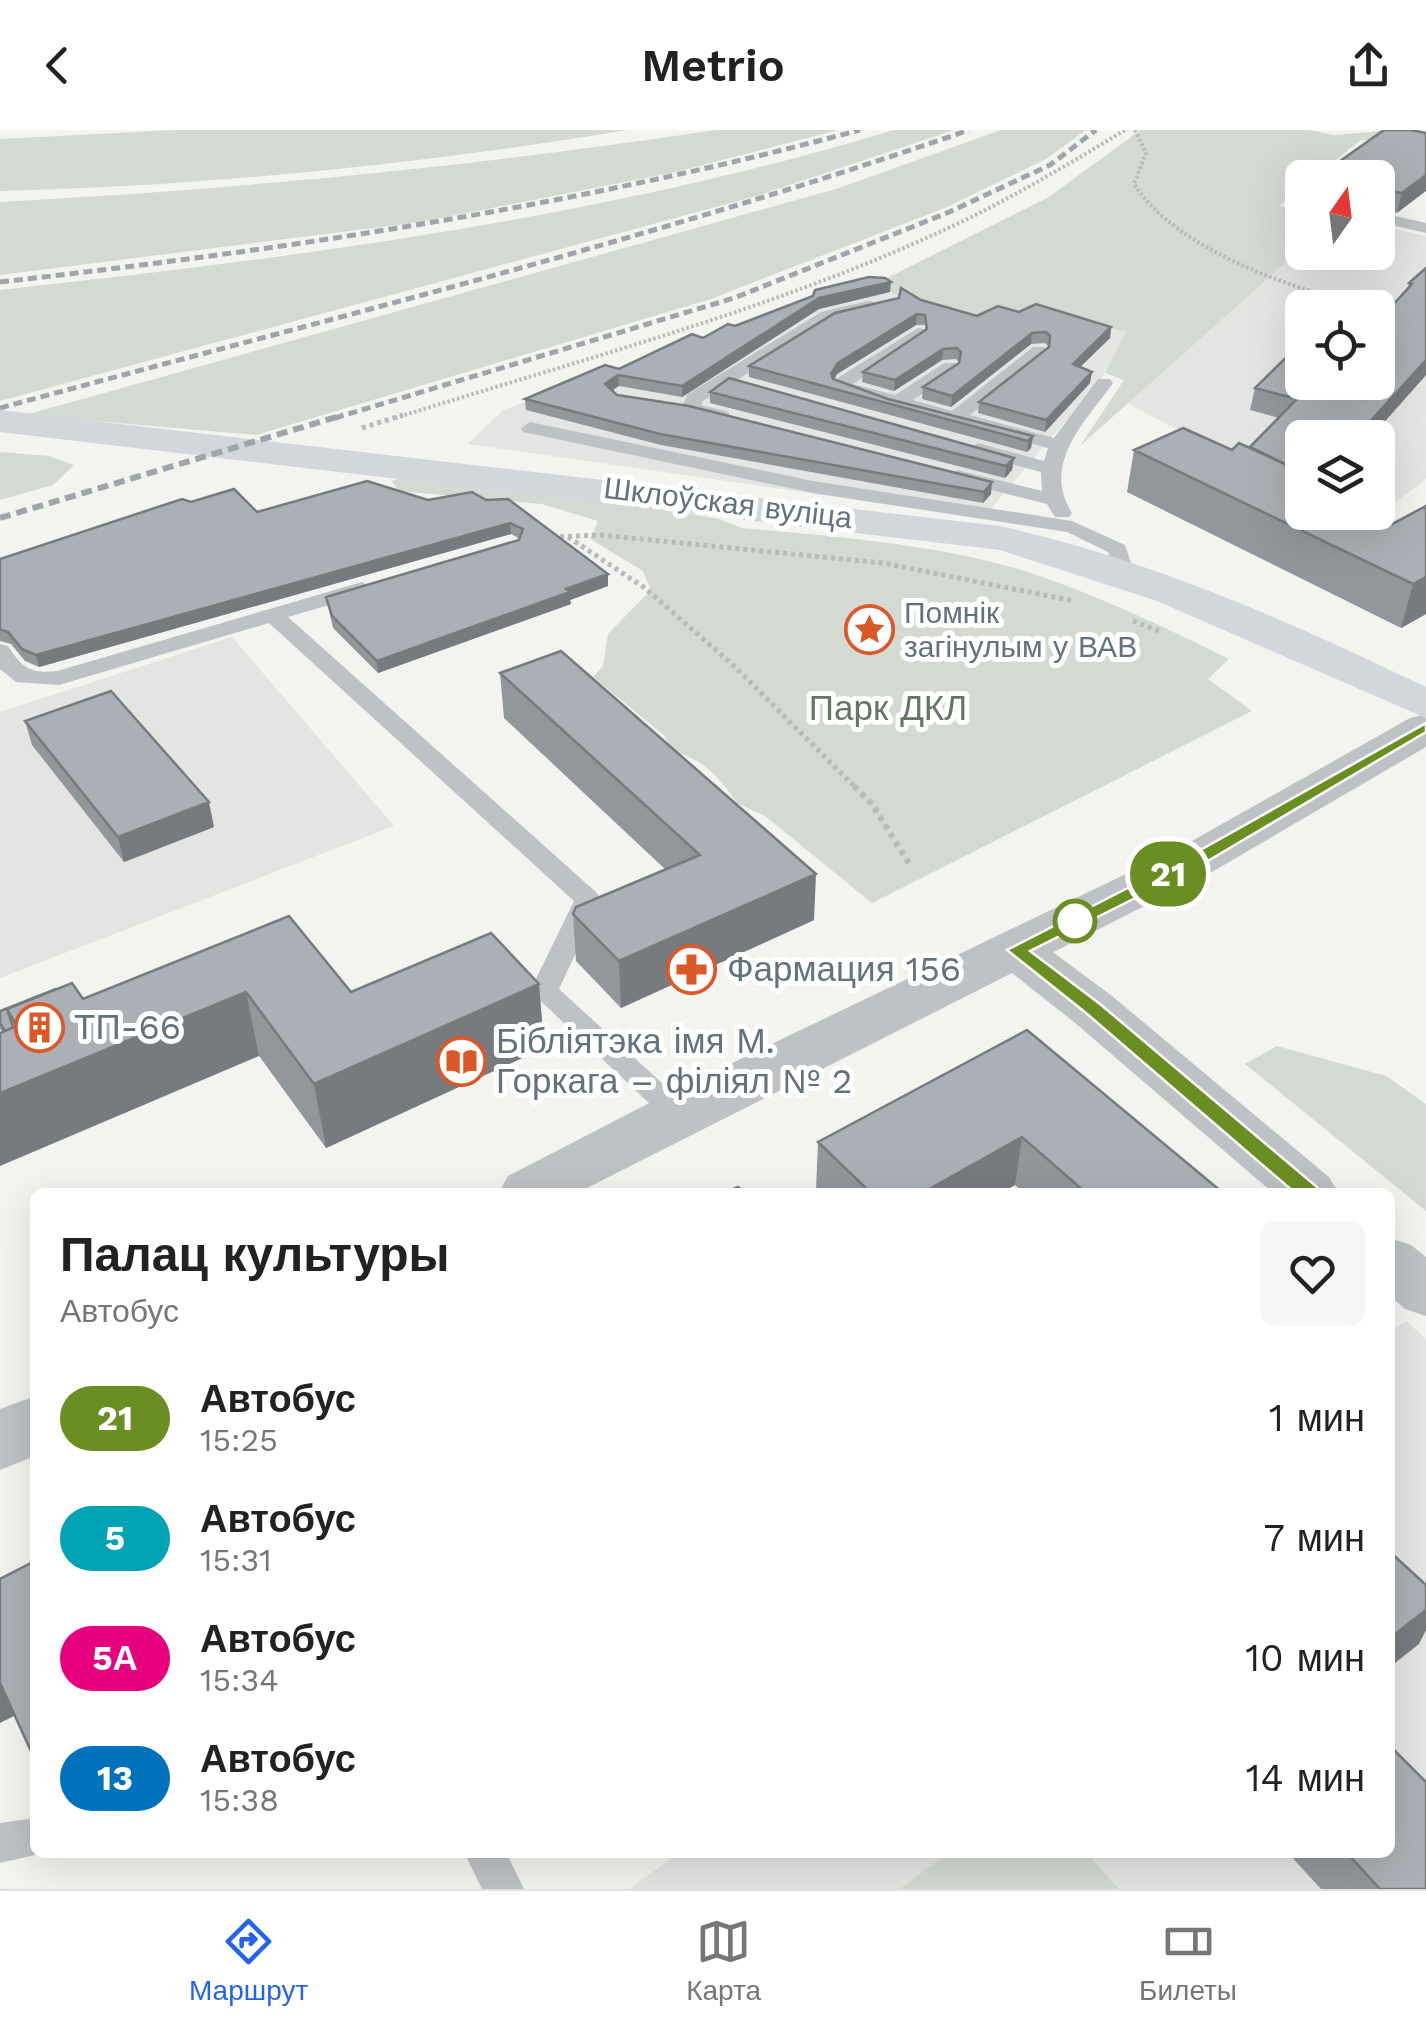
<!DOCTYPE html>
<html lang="ru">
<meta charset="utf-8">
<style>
:root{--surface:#fff;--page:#f6f6f6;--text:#222;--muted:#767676;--line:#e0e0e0;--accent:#2563eb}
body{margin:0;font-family:"Work Sans",sans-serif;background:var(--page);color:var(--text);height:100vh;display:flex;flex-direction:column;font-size:38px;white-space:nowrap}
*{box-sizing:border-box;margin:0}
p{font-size:32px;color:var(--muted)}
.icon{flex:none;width:55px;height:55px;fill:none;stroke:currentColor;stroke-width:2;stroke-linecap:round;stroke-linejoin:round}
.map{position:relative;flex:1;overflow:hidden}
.side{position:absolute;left:30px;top:1058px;width:1365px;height:670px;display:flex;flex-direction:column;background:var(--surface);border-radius:15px;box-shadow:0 10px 40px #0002}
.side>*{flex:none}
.badge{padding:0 20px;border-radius:32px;font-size:35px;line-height:65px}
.needle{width:65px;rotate:14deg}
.controls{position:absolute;left:1285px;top:30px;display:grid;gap:20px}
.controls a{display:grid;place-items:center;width:110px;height:110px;border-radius:15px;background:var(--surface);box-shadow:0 10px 40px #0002;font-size:50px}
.map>.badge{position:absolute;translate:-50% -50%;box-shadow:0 0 0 5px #fff}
.round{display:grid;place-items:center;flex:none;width:105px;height:105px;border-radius:15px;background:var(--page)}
.head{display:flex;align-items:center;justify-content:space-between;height:170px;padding:0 30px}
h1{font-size:48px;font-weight:600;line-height:75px}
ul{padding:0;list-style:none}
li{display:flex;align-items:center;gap:30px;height:120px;padding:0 30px}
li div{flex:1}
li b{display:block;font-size:38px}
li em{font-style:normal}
li .badge{min-width:110px;font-weight:700;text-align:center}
header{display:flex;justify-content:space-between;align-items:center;height:130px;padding:0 30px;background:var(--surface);font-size:45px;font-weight:600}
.menu{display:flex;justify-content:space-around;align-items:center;height:140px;border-top:2px solid var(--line);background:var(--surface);font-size:28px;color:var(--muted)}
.menu a{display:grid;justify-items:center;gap:5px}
.menu .active{color:var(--accent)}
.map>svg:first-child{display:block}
</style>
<header><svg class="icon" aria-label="back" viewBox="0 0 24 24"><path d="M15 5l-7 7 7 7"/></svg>Metrio<svg class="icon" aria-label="share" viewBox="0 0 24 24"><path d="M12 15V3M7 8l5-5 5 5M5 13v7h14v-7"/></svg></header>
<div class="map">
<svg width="1426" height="1759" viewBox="0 0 1426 1759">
<rect width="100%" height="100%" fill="#f3f4ef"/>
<path fill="#e4e5e3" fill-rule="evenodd" d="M1378,95L1426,106V349L1363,397L1336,383L1378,382V308H1302V365L1125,272L1302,118V122H1378ZM1302,178H1378V252H1302Z
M875,154L914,174L1044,181L1127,202L1100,251L983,388L468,314L503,280L813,165Z
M232,507L394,696L0,848V582Z
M1406,1191L1426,1209V1759H630L678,1723L1390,1722V1202Z"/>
<path fill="#d4dad1" d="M177,0H628C421,34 210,56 0,61V9Z
M716,0H838L676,42L421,92L0,145V72C242,59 476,36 716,0Z
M894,0H954L760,65L0,271V160C301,127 604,88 894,0Z
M1001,0H1086L1046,29L947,77L711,169L256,305L25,285L836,59Z
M1141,0H1309L1334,5L1384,1L1379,10H1361L1314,47L1302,48V57L1279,76L1302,81V118L1080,316L1124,250L1105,243L1126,202L1044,181L967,186L914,174L875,154L1047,68Z
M0,322L49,326L74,335L53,355L0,370Z
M405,347L649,377L719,389L742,398C838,407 939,414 1031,443C1100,466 1164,497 1229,529L1208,549L1252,581L872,773L765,686L737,673C722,650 700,625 669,621L665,606L593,547L603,536L608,504L651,460L643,441L590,409L598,391L542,374L399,361L391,351Z
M1277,916L1386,946L1426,974V1081L1245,934Z
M949,1722L1087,1723L1119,1759H900Z"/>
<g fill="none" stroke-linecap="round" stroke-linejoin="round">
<path stroke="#b8babc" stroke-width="4" stroke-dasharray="2.5 2.5" stroke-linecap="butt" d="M1135,0L1146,23L1134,54C1178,122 1295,159 1370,178
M1378,179L1391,184
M395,288C579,230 769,181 944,100C1007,71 1066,36 1125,0"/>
<path stroke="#b8babc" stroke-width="5" stroke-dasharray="4 4" stroke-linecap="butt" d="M362,298L403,285
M552,407L601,405L883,433L1074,471
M568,407L645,458L734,536L856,658
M1133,491L1159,501"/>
<path stroke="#b8babc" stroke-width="6" stroke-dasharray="5 5" stroke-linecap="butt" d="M854,656L872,674L910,735"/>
<path fill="#bec2c5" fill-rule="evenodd" d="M1378,82L1426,93V103L1378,92Z
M868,171L874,172V180L833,190L703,271L701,275L729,282V290H715L681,278L688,264L821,182Z
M918,198L924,199V207L853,254L895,265L944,233H956V241L913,270L952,281L1033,217H1045V225L970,285L1054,308L1098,249H1110L1113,253C1085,292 1041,333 1072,383L1069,387H1055L1047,374L950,350L947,346L957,340L1042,361L1041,342L971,323L968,319L978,313L1044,331L1048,318L837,261L834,257L839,247Z
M530,292L813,351L1072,391L1125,415L1135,445L1131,449H1117L1108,422L1067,402L813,363L523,302L521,298Z
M362,452L373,458L370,463L288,487L597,763L601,769L559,859L688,977L693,984L688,991L678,994L668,991L530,861L574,771L269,493L59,555L16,552L0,539V514L8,516C22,538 31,544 57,541Z
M35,1688V1722H48L0,1733V1693Z
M464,1722H506L524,1759H482Z"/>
<path fill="#bec2c5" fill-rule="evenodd" d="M1016,803L1034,808L1112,866L1329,1047L1338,1062H1272L1074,892L998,832L991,820L998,808Z
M1390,1108L1411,1115L1426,1127V1186L1405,1179L1390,1166Z"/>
<path fill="#bec2c5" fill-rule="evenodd" d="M1426,584V617L1212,742L579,1062H499L508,1046L657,969L1176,720L1410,588Z
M35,1266V1326L0,1340V1279Z"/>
<path fill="#d3d7db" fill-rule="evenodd" d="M0,280L1000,396C1149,429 1289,491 1426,557V588L1157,471L1000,420L0,302Z"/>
<path stroke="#9fa5aa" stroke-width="5" stroke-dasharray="9 5" stroke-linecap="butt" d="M0,152C291,119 577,76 860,0
M0,278C324,190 652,110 969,0
M335,288L734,168L947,83L1050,35L1096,0"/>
<path stroke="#9fa5aa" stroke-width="6" stroke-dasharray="11 6" stroke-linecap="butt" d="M0,388L343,285"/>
</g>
<path fill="#92979c" d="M1426,3L1397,83L1378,80V48Z
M1426,138V245L1370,308H1302V382L1392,394L1426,376V484L1401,498L1127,362L1134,320H1232L1250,317L1279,288L1250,280L1255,258L1378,252L1409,153Z
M890,162L819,179L682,267L619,256L612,260L617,265L991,364L983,373L661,315L526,280L525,269L619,239L735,196Z
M921,170L977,186L1019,182L1111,197L1110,208L1080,237L1090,253L1045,302L978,283L979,272L1049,217L1045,213L1031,214L951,277L922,269L923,257L959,232L956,229L942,230L894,261L862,252L863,242L925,200V195H916L837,244L834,250L888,269L1033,306L1031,318L1027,322L749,247V236Z
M710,262L1014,328L1012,340L1005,348L710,273Z
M472,362L608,444V456L570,470L571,474L378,543L333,498L326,467L520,409L511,404L39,537L25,531L11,514L0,511V429L191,372L257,382L428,370Z
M500,543L814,790L621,878L576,831L573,784L666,740L504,588Z
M25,591L214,697L124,732L32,615Z
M289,786L351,862L539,854L544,918L326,1018L259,926L2,902L0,899V881L83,869Z
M1027,900L1222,1062H1023L1015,1055L1002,1062H818L816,1060L818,1012Z
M1287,1722H1390L1426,1759H1321Z"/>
<path fill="#777b7f" d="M1426,45V61L1397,83L1402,63Z
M891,152L890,162L819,179L682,267V256L819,168Z
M917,184L916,195L837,244L831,255V244L838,233Z
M1111,197L1110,208L1072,245L1073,234Z
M1032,203L1031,214L951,277L952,266Z
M943,219L942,230L894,261L895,250Z
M1426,230V245L1370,308H1355Z
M1092,242L1090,253L1045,302L1046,290Z
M618,245L619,256L605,265V254Z
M1033,306L1031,318L1027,322L1028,311Z
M1014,328L1012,340L1005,348L1006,336Z
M992,352L991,364L983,373L984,362Z
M510,393L511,404L39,537L36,525Z
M608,444V456L570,470L571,474L378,543L377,531Z
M1426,447V484L1401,498L1413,454Z
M209,672L214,697L124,732L118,707Z
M816,744L814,790L621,878L619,831Z
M539,854L544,918L326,1018L314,954Z
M246,862L259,926L0,1036V963Z
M1022,1007L1015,1055L1002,1062H924Z
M1426,1480V1500L1419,1514L1390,1537V1508Z
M0,1553L16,1585L0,1593Z"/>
<path fill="#aab0b5" stroke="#777b7f" stroke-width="2.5" d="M1384,0H1411L1426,3V45L1402,63L1378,59V48H1316Z
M1426,138V230L1355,308H1302V342L1250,317L1297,269L1255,258L1302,212V252H1378V191L1412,154L1409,153Z
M869,147L885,148L891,152L819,168L682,256L618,245L605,254L617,265L689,276L992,352L984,362L660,304L525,269L605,235L619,239L692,204L703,208L728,194L735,196L813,166L815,160Z
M901,158L921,170L977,186L998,176L1019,182L1036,174L1111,197L1073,234L1092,242L1046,290L979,272L1049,217L1050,206L1046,202L1032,203L952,266L923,257L959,233L961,222L957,218L943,219L895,250L863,242L927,199L925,185L917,184L838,233L831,244L833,249L888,269L1033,306L1028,311L749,236L835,183L899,168Z
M729,248L1014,328L1006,336L710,262Z
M1183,298L1232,320L1239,313L1302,342V382H1366L1392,394L1426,376V447L1413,454L1134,320Z
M367,351L428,370L472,362L486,370L508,369L608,444L566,459L570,462L377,531L332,486L326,467L519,410L523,399L510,393L36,525L22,519L8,502L0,499V429L182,369L191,372L234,359L257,382Z
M561,521L816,744L619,831L573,784L576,777L700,725L500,543Z
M111,561L209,672L118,707L25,591Z
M289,786L351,862L491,803L539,854L314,954L246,862L0,963V903L17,896L7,879L72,853L83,869Z
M56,859L7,879L13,897L5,901L0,893V881Z
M1027,900L1222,1062H1085L1022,1007L924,1062H870L818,1012Z
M738,1057L744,1062H727Z
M1390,1422L1426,1455V1480L1390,1508Z
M35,1431V1630L0,1553V1449Z
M1390,1616L1426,1652V1759H1380L1346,1722H1390Z"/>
<path fill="#6b8e23" stroke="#fff" stroke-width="2.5" d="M1426,593V602L1201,735L1030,821L1100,874L1317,1057L1320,1062L1309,1071L1301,1068L1086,883L1007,820L1188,727Z"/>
<defs>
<symbol id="sight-ring" viewBox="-11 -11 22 22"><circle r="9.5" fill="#fff" stroke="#db5828" stroke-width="1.5"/><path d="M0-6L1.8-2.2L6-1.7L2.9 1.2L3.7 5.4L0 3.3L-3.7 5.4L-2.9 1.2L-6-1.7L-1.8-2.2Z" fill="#db5828"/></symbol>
<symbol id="pharmacy-ring" viewBox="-11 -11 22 22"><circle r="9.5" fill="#fff" stroke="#db5828" stroke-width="1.5"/><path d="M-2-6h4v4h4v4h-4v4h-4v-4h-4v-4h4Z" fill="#db5828"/></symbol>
<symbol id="building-ring" viewBox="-11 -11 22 22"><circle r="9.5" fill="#fff" stroke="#db5828" stroke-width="1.5"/><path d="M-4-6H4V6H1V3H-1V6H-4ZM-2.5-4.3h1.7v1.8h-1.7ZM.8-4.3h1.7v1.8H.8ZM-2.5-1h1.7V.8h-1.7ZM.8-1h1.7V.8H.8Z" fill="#db5828"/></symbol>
<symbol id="library-ring" viewBox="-11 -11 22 22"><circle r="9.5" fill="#fff" stroke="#db5828" stroke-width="1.5"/><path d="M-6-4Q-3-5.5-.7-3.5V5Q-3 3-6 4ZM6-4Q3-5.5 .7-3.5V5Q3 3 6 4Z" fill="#db5828"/></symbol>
</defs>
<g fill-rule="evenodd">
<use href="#sight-ring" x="842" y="472" width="55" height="55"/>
<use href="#pharmacy-ring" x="664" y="812" width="55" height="55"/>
<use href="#building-ring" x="12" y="870" width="55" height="55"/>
<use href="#library-ring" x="434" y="904" width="55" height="55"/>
</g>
<circle fill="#fff" stroke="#6b8e23" stroke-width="5" cx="1075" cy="791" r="20"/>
<g text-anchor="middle" stroke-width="10" stroke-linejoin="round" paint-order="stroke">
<g font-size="30" fill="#63727f" stroke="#fff">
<text transform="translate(728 373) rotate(7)" y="10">Шклоўская вуліца</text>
</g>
<g font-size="30" fill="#63727f" stroke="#fff" text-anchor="start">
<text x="904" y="493">Помнік<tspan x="904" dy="34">загінулым у ВАВ</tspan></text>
</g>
<g font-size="35" fill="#657762" stroke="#fff">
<text x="888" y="590">Парк ДКЛ</text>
</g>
<g font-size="35" fill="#63727f" stroke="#fff" text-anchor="start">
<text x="727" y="851">Фармация 156</text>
<text x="74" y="909">ТП-66</text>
<text x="496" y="923">Бібліятэка імя М.<tspan x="496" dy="40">Горкага – філіял № 2</tspan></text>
</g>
</g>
</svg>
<div class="controls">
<a><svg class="needle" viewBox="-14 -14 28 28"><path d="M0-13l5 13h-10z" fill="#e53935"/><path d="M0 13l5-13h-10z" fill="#767676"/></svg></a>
<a><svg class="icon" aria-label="locate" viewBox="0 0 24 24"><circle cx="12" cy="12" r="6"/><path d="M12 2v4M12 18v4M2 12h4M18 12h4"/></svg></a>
<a><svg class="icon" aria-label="layers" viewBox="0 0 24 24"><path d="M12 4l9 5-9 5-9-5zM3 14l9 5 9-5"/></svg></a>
</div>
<b class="badge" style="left:1168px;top:744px;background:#6b8e23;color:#fff">21</b>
<section class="side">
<div class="head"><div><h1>Палац культуры</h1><p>Автобус</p></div><a class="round"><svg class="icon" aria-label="heart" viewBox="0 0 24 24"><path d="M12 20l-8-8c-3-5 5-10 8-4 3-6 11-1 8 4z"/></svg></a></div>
<ul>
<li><span class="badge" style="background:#6b8e23;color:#fff">21</span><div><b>Автобус</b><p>15:25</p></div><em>1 мин</em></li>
<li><span class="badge" style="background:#00a3b4;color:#fff">5</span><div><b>Автобус</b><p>15:31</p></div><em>7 мин</em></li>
<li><span class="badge" style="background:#e6007e;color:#fff">5А</span><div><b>Автобус</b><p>15:34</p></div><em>10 мин</em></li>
<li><span class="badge" style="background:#0072bc;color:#fff">13</span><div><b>Автобус</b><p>15:38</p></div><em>14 мин</em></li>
</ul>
</section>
</div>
<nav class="menu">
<a class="active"><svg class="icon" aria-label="directions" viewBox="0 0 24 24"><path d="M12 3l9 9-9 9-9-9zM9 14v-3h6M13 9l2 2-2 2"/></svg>Маршрут</a>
<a><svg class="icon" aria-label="map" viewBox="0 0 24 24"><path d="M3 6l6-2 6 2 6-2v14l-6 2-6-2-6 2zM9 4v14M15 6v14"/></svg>Карта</a>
<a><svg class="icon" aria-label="tickets" viewBox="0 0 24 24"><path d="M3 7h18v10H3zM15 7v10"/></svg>Билеты</a>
</nav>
